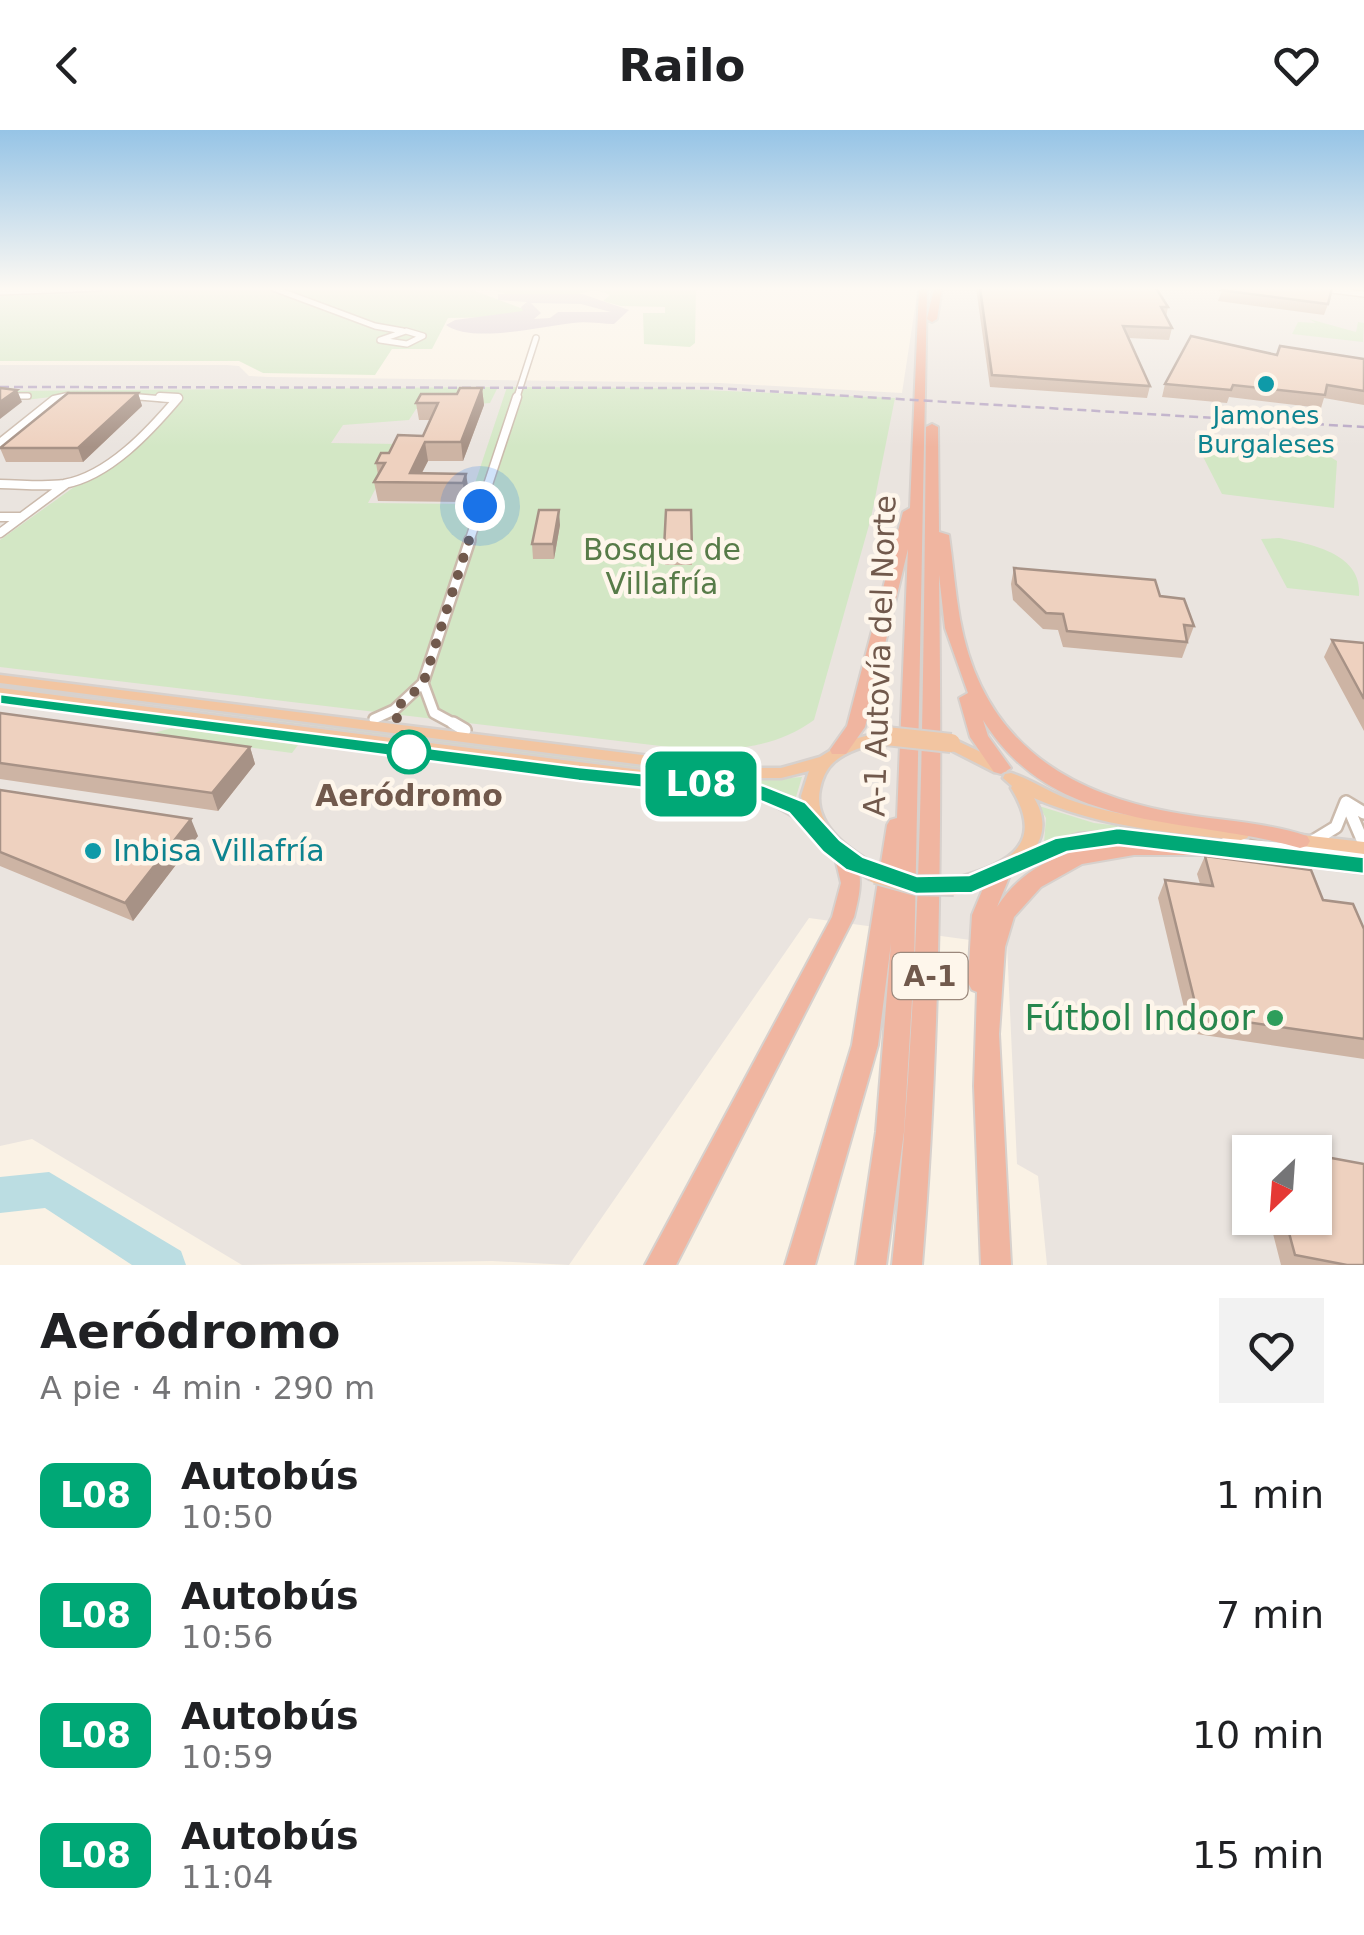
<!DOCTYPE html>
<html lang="es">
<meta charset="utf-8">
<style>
:root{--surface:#fff;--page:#f2f2f2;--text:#202124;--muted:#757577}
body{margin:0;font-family:"DejaVu Sans",sans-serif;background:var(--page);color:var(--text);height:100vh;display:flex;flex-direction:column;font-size:38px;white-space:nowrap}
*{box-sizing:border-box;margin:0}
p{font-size:32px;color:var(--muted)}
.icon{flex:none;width:55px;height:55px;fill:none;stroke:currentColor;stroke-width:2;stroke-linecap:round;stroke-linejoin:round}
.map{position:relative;height:1135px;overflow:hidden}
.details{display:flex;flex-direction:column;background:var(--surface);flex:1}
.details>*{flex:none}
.badge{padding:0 20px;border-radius:15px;font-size:35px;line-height:65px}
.needle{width:65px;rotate:205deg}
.fabs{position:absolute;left:1232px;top:1005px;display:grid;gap:20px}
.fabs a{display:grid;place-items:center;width:100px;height:100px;border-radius:0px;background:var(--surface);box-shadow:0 2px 8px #0004;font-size:50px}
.you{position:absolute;width:50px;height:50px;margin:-25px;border:8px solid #fff;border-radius:50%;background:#1a73e8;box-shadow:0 0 0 15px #1a73e833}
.map>.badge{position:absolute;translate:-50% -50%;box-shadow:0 0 0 5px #fff}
.round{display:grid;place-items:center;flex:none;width:105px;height:105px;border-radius:0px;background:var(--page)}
.headline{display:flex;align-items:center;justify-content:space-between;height:170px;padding:0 40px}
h1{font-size:48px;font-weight:700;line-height:75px}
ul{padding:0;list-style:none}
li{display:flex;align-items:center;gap:30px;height:120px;padding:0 40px}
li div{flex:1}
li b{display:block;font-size:38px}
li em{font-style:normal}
li .badge{min-width:110px;font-weight:700;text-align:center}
header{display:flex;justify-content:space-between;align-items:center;height:130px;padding:0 40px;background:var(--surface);font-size:45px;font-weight:700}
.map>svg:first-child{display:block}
</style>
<header><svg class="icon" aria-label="back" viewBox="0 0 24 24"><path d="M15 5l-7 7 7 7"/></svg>Railo<svg class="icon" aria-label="heart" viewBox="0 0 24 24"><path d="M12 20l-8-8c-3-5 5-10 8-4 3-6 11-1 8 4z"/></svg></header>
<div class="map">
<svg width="1364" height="1135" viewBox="0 0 1364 1135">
<rect width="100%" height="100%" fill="#faf2e5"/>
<path fill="#eae4df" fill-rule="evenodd" d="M918,158H1364V1135H1047L1038,1046L1017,1034L1007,815L809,788L569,1135L492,1131L242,1135L32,1009L0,1016V235H227L239,236L249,246L269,247L720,253L902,263ZM1250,1022H1315V1088H1250Z"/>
<path fill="#d3e7c5" d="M0,158H467L526,180L514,187L448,188L432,219H392L375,245L263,243L239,231H0Z
M487,158H696L695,213L690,217L644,214L643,183H665V177L621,176L603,171L610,165C595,157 585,163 570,166C544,173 511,167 487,158Z
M1309,189L1356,202L1358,192L1364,193L1363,212L1292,204L1298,192L1316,193Z
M498,257L490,273L416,279L409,290L343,295L331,313L399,314L368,373L468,374L507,257L653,258L895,268L871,388L814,590C777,617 737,620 694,620L0,537V410L158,297L182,268L68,265L25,270L31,265L0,261Z
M1194,309L1322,322L1337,331L1334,378L1222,364Z
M1279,408C1312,414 1363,424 1359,466L1287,458L1261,409Z
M0,554L763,650L802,647L796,667L765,656Z
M172,598L298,615L292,623L150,604Z
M1039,676L1094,693L1212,706L1091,703L1044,713L1046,688Z"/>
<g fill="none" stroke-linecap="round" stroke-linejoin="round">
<path fill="#bbdde2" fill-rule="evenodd" d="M49,1042L181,1121L186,1135H132L45,1078L0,1083V1047Z"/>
<path fill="#d8cbd4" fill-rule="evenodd" d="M498,164H582L629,180L614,194C601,194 586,191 573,193C543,196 472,214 446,195L455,190L523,181L521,177L527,172L498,170ZM531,173L581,174L611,182H558L550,188L534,189L541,183Z"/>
<defs>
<path id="minor-far3" d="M273,158L375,196L403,201
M1316,158L1364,164
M0,162L99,158
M406,201L423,206L407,214L380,210Z
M0,266H28
M127,266L176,270
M55,270L75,266
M516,270L536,208"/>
<path id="minor-far2" d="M0,313L54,270L68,267
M0,354C21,354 43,357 64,354C109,346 150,301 178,268L160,267
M0,387H21
M0,403L66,354
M469,412L517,267"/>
<path id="minor-far1" d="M423,553L434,583L458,596
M374,589L394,580L423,553L470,410"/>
<path id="minor" d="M453,593L465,600
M1346,672L1364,714
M1346,672L1364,683
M1313,711L1336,697L1346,672
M1216,718L1226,713L1356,726L1364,721"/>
<path id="trunk" d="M0,545L746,638H781L820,627L846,611L886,601L894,606L892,610C872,615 850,618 834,632C826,639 822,649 820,659C812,698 855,723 882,739L885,744L882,749L876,751L870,749L842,732L821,712L812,697L769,672L727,663L0,566V558L727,651L780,663L804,677L801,666L809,641L781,648H746L0,553Z
M951,608L1006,634L1008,638L1006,642H994L945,617L943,613L945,609Z
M1011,643C1033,650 1053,665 1076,672C1129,690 1186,692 1241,698L1247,700L1250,704L1247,708L1241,710C1170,703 1100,697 1034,668C1044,684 1046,702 1035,718L1079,704L1118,701L1364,729V743L1118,713C1105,714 1091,714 1079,717C1060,721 1037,729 1020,737C998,747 973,767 947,761L945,756L947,751C999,736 1050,721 1011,658L1012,656L1003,648L1005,644Z
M1293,704L1364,712V724L1287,714L1284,710L1287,706Z"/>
<path id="motorway" d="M919,158H927L914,837L904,1002L886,1135H856L876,1002L891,813L878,915L815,1135H785L852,915L887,695L890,690L897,688L908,419L865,597L846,624H832L830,620L847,596L903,382L910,378Z
M934,158H942L937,189L932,192L927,189Z
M932,294L938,297L939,402L949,405C953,433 955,461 960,489C981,606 1059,661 1171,682C1217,691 1262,691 1307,706L1310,711L1307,716L1300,718C1188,685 1054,705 983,590L988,606L1011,638L1001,644L994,642L970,607L959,568L968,563L945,498L939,445C942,676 941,905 922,1135H892C922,856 923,577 926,297Z
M1134,711H1215L1222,713L1225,718L1222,723L1215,725H1134L1082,734L1041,757L1014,787L1005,817L999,904L1011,1135H981L974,956L977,862L972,860L968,853L972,785L992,737L1000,735L1008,737L1011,743L997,777C1027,729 1082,715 1134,711Z
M846,720L853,723C864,746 860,763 854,787L676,1135H645L832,787L841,753L835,728L839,723Z"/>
</defs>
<use href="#minor-far3" stroke="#cbbaac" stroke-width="8"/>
<use href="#minor-far2" stroke="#cbbaac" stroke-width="11"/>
<use href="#minor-far1" stroke="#cbbaac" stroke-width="14"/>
<use href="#minor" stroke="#cbbaac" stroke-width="16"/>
<use href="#trunk" stroke="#d7d1cd" stroke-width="5"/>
<use href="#motorway" stroke="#d7d1cd" stroke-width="4"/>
<use href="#minor-far3" stroke="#fff" stroke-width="5"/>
<use href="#minor-far2" stroke="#fff" stroke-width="8"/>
<use href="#minor-far1" stroke="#fff" stroke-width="9"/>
<use href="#minor" stroke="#fff" stroke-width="11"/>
<use href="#trunk" fill="#f2c5a1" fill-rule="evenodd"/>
<use href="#motorway" fill="#f0b5a0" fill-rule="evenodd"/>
<path stroke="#b5a4c3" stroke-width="2.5" stroke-dasharray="9 5" stroke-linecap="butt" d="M0,257L715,258L1364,297"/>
<defs>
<path id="trunk-bridge" d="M886,606L951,613
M876,744L916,755L954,756"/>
</defs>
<use href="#trunk-bridge" stroke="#d7d1cd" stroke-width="22" stroke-linecap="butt"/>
<use href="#trunk-bridge" stroke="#f2c5a1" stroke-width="18"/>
</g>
<path fill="#cdb4a4" d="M976,158H1156L1168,177L1166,187L1172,198L1169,210L1129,208L1150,256L1147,268L990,257Z
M1223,158L1328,174L1324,185L1218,171Z
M1277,225L1364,229V275L1324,268L1321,278L1229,267L1227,273L1162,267L1165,254Z
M482,258L484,275L463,331H428L422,343L466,344L469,363L465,372L378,371L374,352L378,345L376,333L423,306L430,290H419L416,273Z
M138,263L142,276L83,332H6L0,318Z
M666,380H691L692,435H665Z
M560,395L554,429H533L532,414Z
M1014,438L1160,466L1194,496L1182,528L1063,517L1058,500L1043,499L1013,470L1011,454Z
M1332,510L1364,513V601L1324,527Z
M0,583L250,617L255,634L218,681L0,649Z
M0,660L198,706L133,791L0,736Z
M1205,726L1323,770L1364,799V929L1190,903L1158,768L1165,750L1200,754L1197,744Z
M1269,1088H1315L1364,1135H1281Z"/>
<path fill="#a79286" d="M482,258L484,275L463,331L461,312Z
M17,260L22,272L0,289V272Z
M138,263L142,276L83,332L78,318Z
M425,312L428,331L417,352L410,343Z
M466,344L469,363L465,372L463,353Z
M559,380L560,395L554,429L553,414Z
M250,617L255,634L218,681L212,663Z
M191,689L198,706L133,791L125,773Z"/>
<path fill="#eed1bf" stroke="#a79286" stroke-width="2.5" d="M980,158H1156L1168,177H1161L1172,198L1123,196L1150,256L992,245Z
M1223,158H1332L1328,174L1221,160Z
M1191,206L1277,225L1280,216L1364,229V261L1327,255L1325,265L1233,255L1231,260L1165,254Z
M0,258L17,260L0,272Z
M460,258H482L461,312H425L410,343L466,344L463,353L374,352L385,333H376L381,323H389L398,305L423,306L438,273H416L421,264H457Z
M68,263H138L78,318H0Z
M539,380H559L553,414H532Z
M666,380H691L692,420L664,419Z
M1014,438L1155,450L1160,466L1184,469L1194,496L1184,495L1187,512L1067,501L1063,484L1046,483L1016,454Z
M1332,510L1364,513V569Z
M0,583L250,617L212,663L0,633Z
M0,660L191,689L125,773L0,722Z
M1205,726L1311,740L1323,770L1353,774L1364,799V909L1198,885L1165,750L1213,756Z
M1266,1017L1300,1022H1268Z
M1315,1025L1364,1034V1135H1347L1295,1125L1285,1088H1315Z"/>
<linearGradient id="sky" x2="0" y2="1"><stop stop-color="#96c4e6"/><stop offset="0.5" stop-color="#fdf9f3"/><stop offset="1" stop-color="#fdf9f3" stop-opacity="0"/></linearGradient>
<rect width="1364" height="317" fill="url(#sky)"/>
<path fill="#00a876" stroke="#fff" stroke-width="2.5" d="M0,564L579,637L762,655L805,672L840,710L863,727L917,746L969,745L1055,708L1118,698L1364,727V744L1118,715L1067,722L972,763L916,764L846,740L823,722L789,683L758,670L579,651L0,574Z"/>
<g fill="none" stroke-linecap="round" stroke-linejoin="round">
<path stroke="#71594c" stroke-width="10" stroke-dasharray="0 18" d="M409,622L394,580L423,554L480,376"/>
</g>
<g fill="#0f9aa8" stroke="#fef6eb" stroke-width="4">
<circle cx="1266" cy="254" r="10"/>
<circle cx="93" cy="721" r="10"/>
</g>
<circle fill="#fff" stroke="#00a876" stroke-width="5" cx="409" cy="622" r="20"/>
<circle fill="#2e9e5b" stroke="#fef6eb" stroke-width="4" cx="1275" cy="888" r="10"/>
<g text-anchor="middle" stroke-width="9" stroke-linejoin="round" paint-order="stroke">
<g font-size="25" fill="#0d838f" stroke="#fef6eb">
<text x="1266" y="294">Jamones<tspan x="1266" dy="29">Burgaleses</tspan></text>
</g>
<rect fill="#fef6eb" stroke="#9b887c" stroke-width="2.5" x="892.5" y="823" width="75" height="46" rx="8"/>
<g font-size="28" font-weight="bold" fill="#71594c">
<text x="930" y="856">A-1</text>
</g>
<g font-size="30" fill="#577b48" stroke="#fef6eb">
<text x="662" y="430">Bosque de<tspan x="662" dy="34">Villafría</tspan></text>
</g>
<g font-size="30" fill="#71594c" stroke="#fef6eb">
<text transform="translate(880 526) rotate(-88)" y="10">A-1 Autovía del Norte</text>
</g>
<g font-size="30" font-weight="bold" fill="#71594c" stroke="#fef6eb">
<text x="409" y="676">Aeródromo</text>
</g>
<g font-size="30" fill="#0d838f" stroke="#fef6eb" text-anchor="start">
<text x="113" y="731">Inbisa Villafría</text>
</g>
<g font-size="35" fill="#27864d" stroke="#fef6eb" text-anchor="end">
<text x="1255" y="900">Fútbol Indoor</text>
</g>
</g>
</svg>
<div class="fabs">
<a><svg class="needle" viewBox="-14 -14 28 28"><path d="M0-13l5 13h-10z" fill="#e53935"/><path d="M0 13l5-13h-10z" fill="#757577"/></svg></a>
</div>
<div class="you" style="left:480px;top:376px"></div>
<b class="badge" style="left:701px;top:654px;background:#00a876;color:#fff">L08</b>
</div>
<section class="details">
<div class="headline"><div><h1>Aeródromo</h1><p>A pie · 4 min · 290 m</p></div><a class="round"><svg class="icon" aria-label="heart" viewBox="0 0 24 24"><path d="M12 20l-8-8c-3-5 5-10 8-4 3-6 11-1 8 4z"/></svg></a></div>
<ul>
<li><span class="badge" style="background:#00a876;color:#fff">L08</span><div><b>Autobús</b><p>10:50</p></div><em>1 min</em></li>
<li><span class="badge" style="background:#00a876;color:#fff">L08</span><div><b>Autobús</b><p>10:56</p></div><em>7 min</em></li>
<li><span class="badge" style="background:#00a876;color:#fff">L08</span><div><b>Autobús</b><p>10:59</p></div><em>10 min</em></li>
<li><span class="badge" style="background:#00a876;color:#fff">L08</span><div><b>Autobús</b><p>11:04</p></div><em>15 min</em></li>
</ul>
</section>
